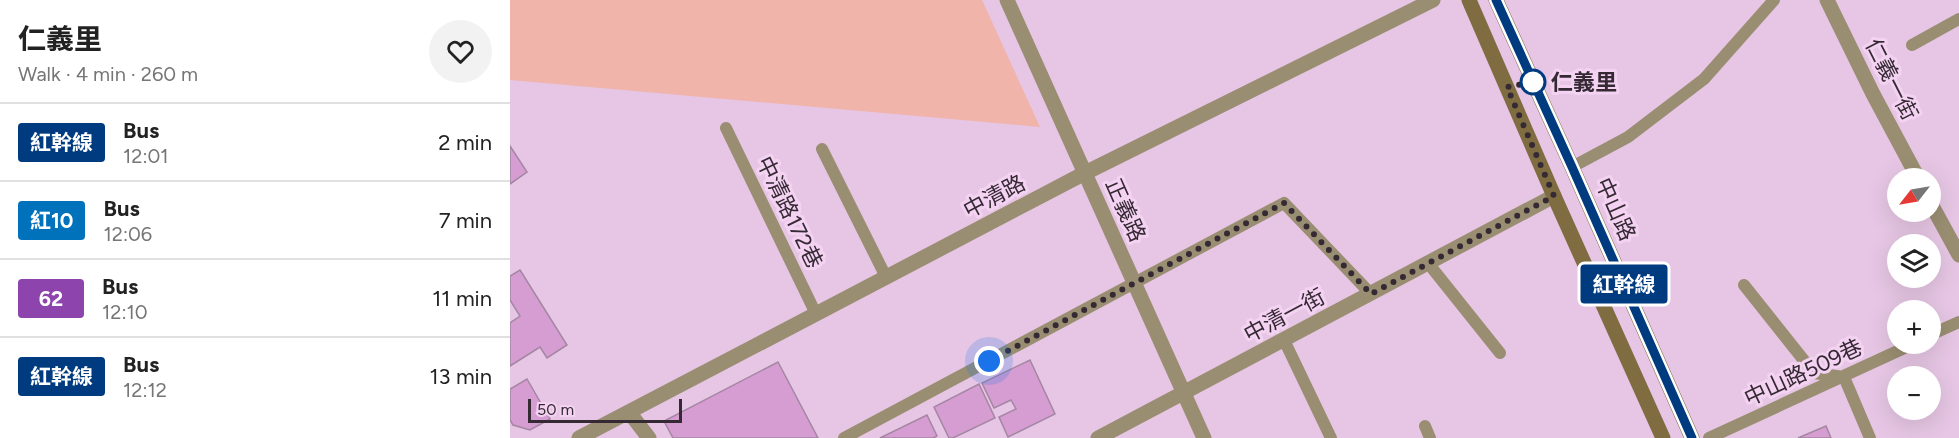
<!DOCTYPE html>
<meta charset="utf-8">
<style>
:root{--surface:#fff;--page:#f2f2f2;--text:#222;--muted:#767676;--line:#e0e0e0}
body{margin:0;font-family:Figtree,"Noto Sans TC",sans-serif;background:var(--page);color:var(--text);height:100vh;display:flex;flex-direction:column;font-size:22px;white-space:nowrap}
*{box-sizing:border-box;margin:0}
p{font-size:20px;color:var(--muted)}
.icon{flex:none;width:33px;height:33px;fill:none;stroke:currentColor;stroke-width:2;stroke-linecap:round;stroke-linejoin:round}
.map{position:relative;flex:1;overflow:hidden}
.details{display:flex;flex-direction:column;background:var(--surface);width:510px}
.details>*{flex:none}
.badge{padding:0 12px;border-radius:4px;font-size:21px;line-height:39px}
.needle{width:39px;rotate:239deg}
.fabs{position:absolute;left:1377px;top:168px;display:grid;gap:12px}
.fabs a{display:grid;place-items:center;width:54px;height:54px;border-radius:50%;background:var(--surface);box-shadow:0 6px 24px #0002;font-size:30px}
.scale{position:absolute;left:18px;bottom:15px;width:154px;box-sizing:border-box;padding-left:6px;border:3px solid #352934;border-top:0;font-size:16px;line-height:21px;white-space:nowrap;color:#352934;-webkit-text-stroke:4px #f3d3f1;paint-order:stroke}
.you{position:absolute;width:30px;height:30px;margin:-15px;border:4px solid #fff;border-radius:50%;background:#1a73e8;box-shadow:0 0 0 9px #1a73e833}
.map>.badge{position:absolute;translate:-50% -50%;box-shadow:0 0 0 3px #fff}
.round{display:grid;place-items:center;flex:none;width:63px;height:63px;border-radius:32px;background:var(--page)}
.overview{display:flex;align-items:center;justify-content:space-between;height:102px;padding:0 18px}
h1{font-size:28px;font-weight:700;line-height:45px}
ul{padding:0;list-style:none}
li{display:flex;align-items:center;gap:18px;height:78px;padding:0 18px;border-top:2px solid var(--line)}
li div{flex:1}
li b{display:block;font-size:22px}
li em{font-style:normal}
li .badge{min-width:66px;font-weight:700;text-align:center}
main{display:flex;flex:1;min-height:0}
.map>svg:first-child{display:block}
</style>
<main>
<section class="details">
<div class="overview"><div><h1>仁義里</h1><p>Walk · 4 min · 260 m</p></div><a class="round"><svg class="icon" aria-label="heart" viewBox="0 0 24 24"><path d="M12 20l-8-8c-3-5 5-10 8-4 3-6 11-1 8 4z"/></svg></a></div>
<ul>
<li><span class="badge" style="background:#003b80;color:#fff">紅幹線</span><div><b>Bus</b><p>12:01</p></div><em>2 min</em></li>
<li><span class="badge" style="background:#0072bc;color:#fff">紅10</span><div><b>Bus</b><p>12:06</p></div><em>7 min</em></li>
<li><span class="badge" style="background:#8e44ad;color:#fff">62</span><div><b>Bus</b><p>12:10</p></div><em>11 min</em></li>
<li><span class="badge" style="background:#003b80;color:#fff">紅幹線</span><div><b>Bus</b><p>12:12</p></div><em>13 min</em></li>
</ul>
</section>
<div class="map">
<svg width="1449" height="438" viewBox="0 0 1449 438">
<rect width="100%" height="100%" fill="#e6c6e4"/>
<path fill="#f0b4ab" d="M0,0H472L530,127L0,80Z"/>
<path fill="#d59dd2" stroke="#a486a2" stroke-width="1.5" d="M0,146L17,172L0,184Z
M10,270L57,345L37,358L30,347L0,366V323L10,316L0,300V276Z
M520,360L545,414L498,437L489,417L506,409L501,400L484,408L472,383Z
M268,362L308,438H163L154,421Z
M17,379L40,419L20,430L3,425L0,420V389Z
M469,384L485,418L443,438H439L424,407Z
M417,415L427,436L423,438H370Z
M1316,426L1321,438H1288Z"/>
<g fill="none" stroke-linecap="round" stroke-linejoin="round">
<path stroke="#9a8e72" stroke-width="12" d="M1402,45L1449,19
M216,128L306,314
M312,149L376,277
M1062,167L1118,137L1194,79L1264,0
M918,263L990,353
M1234,285L1304,373L1334,377L1360,438
M1420,335L1449,322
M774,340L821,438
M915,426L920,438
M334,438L774,203L861,294
M1199,438L1403,344"/>
<path stroke="#9a8e72" stroke-width="15" d="M497,0L694,438
M1317,0L1363,94L1408,178
M1420,202L1449,255
M119,412L139,438
M69,438L575,173L923,0
M588,438L1044,196"/>
<path stroke="#7f6d41" stroke-width="15" d="M959,0L1044,196L1153,438
M986,0L1062,167L1182,438"/>
</g>
<g fill="none" stroke-linecap="round" stroke-linejoin="round">
<defs>
<path id="line" d="M986,0L1062,167L1182,438"/>
</defs>
<use href="#line" stroke="#fff" stroke-width="14"/>
<use href="#line" stroke="#003b80" stroke-width="9"/>
<path stroke="#352934" stroke-width="6" stroke-dasharray="0 10.8" d="M479,361L774,203L861,294L1044,196L997,87L1023,82"/>
</g>
<circle fill="#fff" stroke="#003b80" stroke-width="3" cx="1023" cy="82" r="12"/>
<g text-anchor="middle" stroke-width="6" stroke-linejoin="round" paint-order="stroke">
<g font-size="22" fill="#352934" stroke="#f3d3f1">
<text transform="translate(1382 79) rotate(63)" y="8">仁義一街</text>
<text transform="translate(484 196) rotate(-28)" y="8">中清路</text>
<text transform="translate(1106 209) rotate(66)" y="8">中山路</text>
<text transform="translate(616 210) rotate(66)" y="8">正義路</text>
<text transform="translate(280 212) rotate(64)" y="8">中清路172巷</text>
<text transform="translate(774 315) rotate(-28)" y="8">中清一街</text>
<text transform="translate(1293 372) rotate(-25)" y="8">中山路509巷</text>
</g>
<g font-size="22" font-weight="bold" fill="#352934" stroke="#f3d3f1" text-anchor="start">
<text x="1041" y="90">仁義里</text>
</g>
</g>
</svg>
<div class="fabs">
<a><svg class="needle" viewBox="-14 -14 28 28"><path d="M0-13l5 13h-10z" fill="#e53935"/><path d="M0 13l5-13h-10z" fill="#767676"/></svg></a>
<a><svg class="icon" aria-label="layers" viewBox="0 0 24 24"><path d="M12 4l9 5-9 5-9-5zM3 14l9 5 9-5"/></svg></a>
<a>+</a>
<a>−</a>
</div>
<div class="scale">50 m</div>
<div class="you" style="left:479px;top:361px"></div>
<b class="badge" style="left:1114px;top:284px;background:#003b80;color:#fff">紅幹線</b>
</div>
</main>
